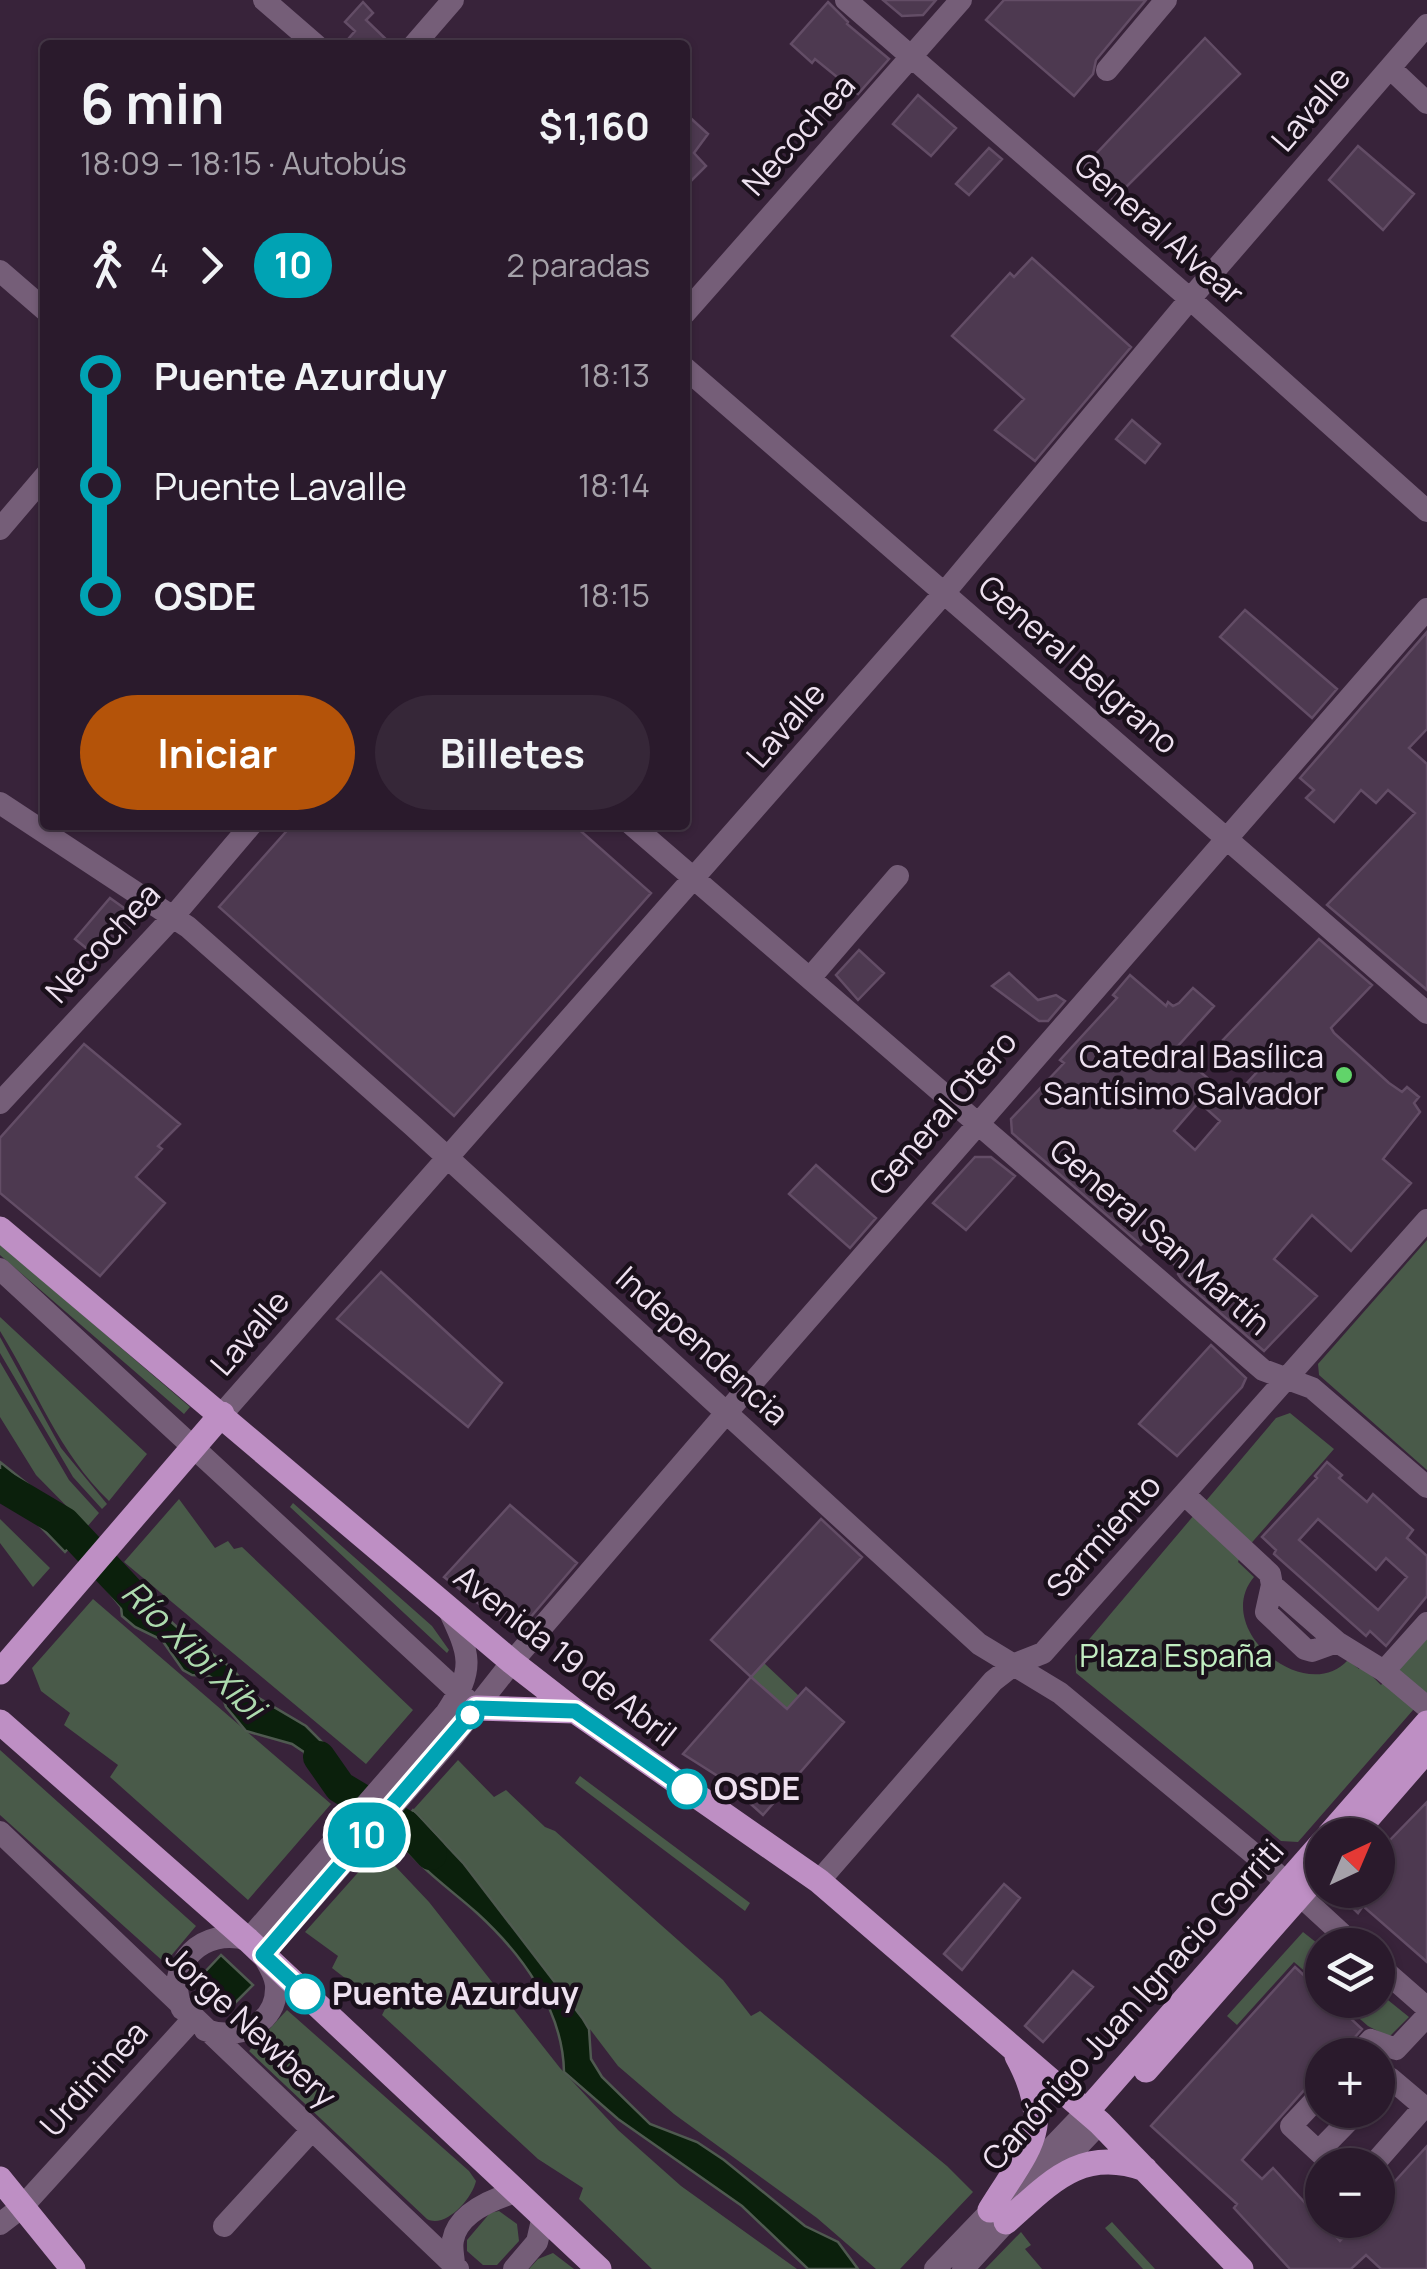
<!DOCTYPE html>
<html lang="es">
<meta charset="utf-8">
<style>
:root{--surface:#2a1a2c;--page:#362738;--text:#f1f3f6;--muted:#a5a1a9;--line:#463848;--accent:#b45309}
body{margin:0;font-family:Manrope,sans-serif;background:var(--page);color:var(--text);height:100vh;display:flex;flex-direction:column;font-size:38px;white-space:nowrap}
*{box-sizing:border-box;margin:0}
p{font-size:32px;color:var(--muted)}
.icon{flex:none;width:55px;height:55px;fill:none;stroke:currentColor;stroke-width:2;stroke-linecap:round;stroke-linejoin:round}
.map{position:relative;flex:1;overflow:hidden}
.sheet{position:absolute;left:40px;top:40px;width:650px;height:790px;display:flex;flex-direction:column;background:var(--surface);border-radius:10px;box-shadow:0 2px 8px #0004,0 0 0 2px var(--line)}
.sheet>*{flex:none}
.badge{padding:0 20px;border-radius:32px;font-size:35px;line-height:65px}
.needle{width:65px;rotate:44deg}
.fabs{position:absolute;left:1305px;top:1818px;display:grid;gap:20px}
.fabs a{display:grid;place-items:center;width:90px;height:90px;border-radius:50%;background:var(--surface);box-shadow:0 2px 8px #0004,0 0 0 2px var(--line);font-size:50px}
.map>.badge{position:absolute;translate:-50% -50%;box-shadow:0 0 0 5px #fff}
.legs{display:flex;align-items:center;gap:15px;height:110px;padding:0 40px;font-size:32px}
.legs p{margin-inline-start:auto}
.overview{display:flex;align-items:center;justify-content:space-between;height:170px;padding:0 40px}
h1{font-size:55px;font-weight:700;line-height:75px}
.cta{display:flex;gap:20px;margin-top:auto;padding:20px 40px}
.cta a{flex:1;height:115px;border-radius:60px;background:var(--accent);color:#fff;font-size:40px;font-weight:700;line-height:115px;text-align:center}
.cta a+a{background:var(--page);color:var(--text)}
ul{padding:0 40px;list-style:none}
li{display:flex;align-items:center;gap:35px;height:110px;font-size:38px}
li i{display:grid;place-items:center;width:15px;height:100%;margin:0 12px;background:currentColor}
li i::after{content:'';width:25px;height:25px;margin:-12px;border:8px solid;border-radius:50%;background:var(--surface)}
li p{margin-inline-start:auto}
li:first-child i{background:linear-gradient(#0000 50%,currentColor 0)}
li:last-child i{background:linear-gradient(currentColor 50%,#0000 0)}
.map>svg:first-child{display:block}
</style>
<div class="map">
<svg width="1427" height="2269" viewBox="0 0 1427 2269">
<rect width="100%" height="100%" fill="#38233a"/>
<path fill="#495a49" d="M1427,1240V1470L1319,1375L1318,1364Z
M0,1244L190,1407L184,1414L0,1255Z
M0,1317L147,1454L109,1501C59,1453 36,1389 0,1331Z
M0,1337L61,1448L107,1504L102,1509L73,1477L0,1353Z
M0,1362L69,1480L99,1513L87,1527L36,1475L0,1417Z
M1290,1413L1334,1449L1240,1556L1238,1562L1254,1577C1211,1628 1305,1707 1348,1660L1359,1669L1362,1666L1381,1685L1427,1634V1694L1298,1842L1281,1841L1076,1673L1075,1656L1276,1418Z
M179,1499L215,1548L228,1541L234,1549L242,1547L413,1710L366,1764L124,1562Z
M293,1503L432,1626L449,1650L447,1653L290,1507Z
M0,1519L50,1568L33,1587L0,1543Z
M93,1599L331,1804L248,1900L110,1777L118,1765L64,1725L70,1713L41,1691L32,1668Z
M764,1663L799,1696L787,1709L751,1677Z
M0,1750L196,1926L165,1963L0,1815Z
M458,1760L494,1797L506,1790L545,1827L555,1831L723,1980L751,2016L760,2011L947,2166L973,2192L900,2269H876L817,2218L674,2114L618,2066L482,1887L413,1810Z
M580,1776L750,1903L745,1911L575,1783Z
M379,1849L429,1902L560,2068L618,2130L681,2186L797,2269H652L579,2199L583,2188L538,2159L382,2015L385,2009L332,1968L338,1956L305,1932Z
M1303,1932L1322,1947V1986L1294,1962L1237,2025L1227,2016Z
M1378,1992L1409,2017L1389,2037L1368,2026L1338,2000H1378Z
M287,2010L469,2171L476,2181C472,2199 445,2229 427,2219L249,2051Z
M499,2211L517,2224L519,2241L497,2265H483L467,2251V2240L490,2213Z
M1112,2222L1155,2269H1143L1105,2228Z
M1021,2232L1031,2245L1025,2249L1042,2269H985Z
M553,2253L574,2269H529L538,2259Z"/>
<path fill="#0b200c" stroke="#4f5a50" stroke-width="2.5" d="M0,1462L85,1530L65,1552L37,1523L0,1495Z
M118,1569L142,1596L186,1635L233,1669L252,1694L306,1726L323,1743L340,1772L353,1780L335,1800L314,1774L304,1752L292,1744L246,1731L226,1707L217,1681L209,1676L192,1675L183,1670L162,1640L135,1627L122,1616L121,1607L104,1586Z
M413,1810L464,1864L583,2019L589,2029L591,2059L602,2077L650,2124L697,2142L724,2160L805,2226L838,2242L858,2269H808L742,2206L618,2119L564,2072C563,2010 522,1954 477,1913C447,1886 416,1867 394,1832Z
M221,1955L253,1985L235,2003L204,1973Z"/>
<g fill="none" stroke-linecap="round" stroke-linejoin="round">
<path stroke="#0b200c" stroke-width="32" d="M0,1485L64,1523L143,1607
M319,1757L340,1787L405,1826L431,1854"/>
</g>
<path fill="#4d3950" stroke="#634d66" stroke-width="2.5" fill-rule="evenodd" d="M883,0H936L923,15L902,16Z
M1004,0H1146L1096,60L1093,74L1074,96L986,20Z
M363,2L373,13L366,20L392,45H343L355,31L345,22Z
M828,2L848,22L847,24L889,59L858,94L815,59L812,63L791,44Z
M1205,38L1240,74L1113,200L1080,171Z
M918,95L956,128L931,156L893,124Z
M685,113L708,134L694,153L706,166L685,187Z
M1358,146L1414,194L1383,230L1329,180Z
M989,148L1002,159L969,195L956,184Z
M1032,258L1131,347L1035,461L995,430L1024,399L952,336L1010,273L1014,277Z
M1132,420L1160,444L1145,463L1116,439Z
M1245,610L1337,689L1312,718L1220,637Z
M1427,632V729L1409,748L1427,764V990L1327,905L1415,813L1388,790L1376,803L1361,790L1334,822L1306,798L1314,790L1300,778Z
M292,825H574L651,893L454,1116L219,907Z
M110,898L138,918L101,960L75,939Z
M1319,939L1372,985L1331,1028L1334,1033L1389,1083L1402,1092L1407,1087L1419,1097L1414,1103L1420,1112L1383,1159L1411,1183L1351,1251L1312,1215L1274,1259L1317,1296L1264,1351L1182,1280L1178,1274L1181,1270L1145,1241L1141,1245L1012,1133L1011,1119L1064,1063L1060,1060L1117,998L1113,995L1130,975L1166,1006L1168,1002L1173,1006L1179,1003L1193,988L1214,1006L1178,1046L1180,1048L1177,1052L1232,1099L1257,1072L1223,1040ZM1199,1102L1220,1121L1195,1150L1174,1131Z
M859,950L884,973L858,1000L836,975Z
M1009,973L1038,1000L1056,995L1065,1001L1048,1021H1039L992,986Z
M84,1044L180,1124L158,1146L162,1149L136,1177L165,1203L100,1276L0,1193V1138Z
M975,1157H991L1015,1176L966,1230L933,1203Z
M816,1165L876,1218L850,1248L789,1194Z
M381,1272L502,1383L468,1427L337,1319Z
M1211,1345L1246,1378L1242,1387L1177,1456L1139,1424Z
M1327,1462L1342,1475L1339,1478L1367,1502L1373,1494L1413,1530L1407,1538L1427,1556V1596L1386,1646L1370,1631L1366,1636L1274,1554L1276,1550L1262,1537L1317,1478L1315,1476ZM1318,1519L1376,1570L1386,1558L1407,1577L1378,1610L1299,1540Z
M510,1505L577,1563L517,1633L444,1577Z
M821,1519L862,1557L751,1677L711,1640Z
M751,1677L787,1709L806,1688L844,1722L763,1815L724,1780L683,1754Z
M1427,1802V1962L1363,1906L1358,1913L1334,1890H1378V1836L1386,1844Z
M1004,1884L1020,1898L962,1970L944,1954Z
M1295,1967L1322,1992V2000H1331L1362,2029L1343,2051L1322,2055V2070L1242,2160L1262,2179L1273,2168L1340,2241L1359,2220H1378V2200L1427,2146V2269H1381L1366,2255L1351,2269H1290L1234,2208L1237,2204L1151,2126Z
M1073,1971L1093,1987L1043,2042L1025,2026Z"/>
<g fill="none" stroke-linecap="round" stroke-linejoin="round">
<path stroke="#755e78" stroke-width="22" d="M264,0L316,45
M846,0L1190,299L1427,511
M414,45L453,0
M1390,68L1427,103
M1107,70L1166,0
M0,271L45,310
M685,313L961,0
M685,368L1427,1013
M0,529L45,476
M0,803L188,927L413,1126L979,1644L1060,1693L1266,1864L1354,1945
M632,825L1263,1370L1312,1388L1427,1487
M810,978L898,876
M0,1103L172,918L251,825
M0,1269L476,1708
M222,1414L945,592L1190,299L1427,25
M1185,1495L1270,1574L1272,1585L1266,1612L1305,1649L1312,1651L1337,1642L1384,1671L1427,1623
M1272,1585L1337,1642
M1384,1671L1427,1707
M0,1832L458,2269
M819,1881L993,1681L1015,1664L1043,1653L1427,1220
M1378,1965L1427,2008
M182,2009C163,1964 204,1926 248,1940L446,1713C476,1668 470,1655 448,1608
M205,2030C237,2041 278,2025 276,1985C275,1974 268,1964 263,1955L453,1737L512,1662L727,1412L1427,609
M1357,2055L1371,2040L1396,2049L1427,2016
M1322,2093L1291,2126L1333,2165
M1319,2151L1359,2110
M1373,2165L1424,2107L1390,2078L1378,2091
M1044,2182L1100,2123
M0,2224L22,2207L193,2019
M224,2226L312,2130
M454,2265C454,2258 451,2248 453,2240C458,2213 493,2199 516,2192
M514,2269L537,2242L543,2216
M935,2269L1087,2111
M963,2269L1018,2209"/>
<path stroke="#be8fc4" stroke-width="25" d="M0,1229L512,1662L575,1711L819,1881L1100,2123L1241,2269
M0,1672L222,1414
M476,1708L575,1711
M0,1722L248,1940L599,2269
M1329,1835L1427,1723
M1353,1835L1427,1750
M1146,2070L1322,1870
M1087,2111L1322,1843
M0,2179L73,2269
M990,2210C1028,2148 1056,2128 1017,2056
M1006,2222C1050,2183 1081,2146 1145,2169"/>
</g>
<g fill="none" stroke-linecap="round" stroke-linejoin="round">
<defs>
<path id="line-1" d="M305,1994L263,1955L476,1708L575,1711L687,1789"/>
</defs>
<use href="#line-1" stroke="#fff" stroke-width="22"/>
<use href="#line-1" stroke="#00a3b4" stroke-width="15"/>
</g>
<circle fill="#61d46a" stroke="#1a101b" stroke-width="4" cx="1344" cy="1075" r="10"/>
<g fill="#fff" stroke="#00a3b4" stroke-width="5">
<circle cx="470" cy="1715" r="12"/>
<circle cx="687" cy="1789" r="18"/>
<circle cx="305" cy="1994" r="18"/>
</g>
<g text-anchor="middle" stroke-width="9" stroke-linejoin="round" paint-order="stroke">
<g font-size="32" fill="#eee1f0" stroke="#1a101b">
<text transform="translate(1311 109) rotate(-49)" y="11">Lavalle</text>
<text transform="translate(799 135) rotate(-48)" y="11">Necochea</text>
<text transform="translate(1159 229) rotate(41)" y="11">General Alvear</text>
<text transform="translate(1078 665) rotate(41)" y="11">General Belgrano</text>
<text transform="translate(786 725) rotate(-49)" y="11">Lavalle</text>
<text transform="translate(103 943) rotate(-47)" y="11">Necochea</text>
<text transform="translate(943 1113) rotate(-49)" y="11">General Otero</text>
<text transform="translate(1160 1237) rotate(41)" y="11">General San Martín</text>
<text transform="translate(250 1333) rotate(-49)" y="11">Lavalle</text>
<text transform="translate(702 1346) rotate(42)" y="11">Independencia</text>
<text transform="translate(1104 1536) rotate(-48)" y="11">Sarmiento</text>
<text transform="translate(565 1656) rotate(38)" y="11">Avenida 19 de Abril</text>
<text transform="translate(1133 2005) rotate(-48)" y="11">Canónigo Juan Ignacio Gorriti</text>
<text transform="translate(251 2027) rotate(43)" y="11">Jorge Newbery</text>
<text transform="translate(94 2079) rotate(-48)" y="11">Urdininea</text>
</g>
<g font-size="32" fill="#eee1f0" stroke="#1a101b" text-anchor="end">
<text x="1324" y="1068">Catedral Basílica<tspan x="1324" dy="37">Santísimo Salvador</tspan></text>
</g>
<g font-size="32" fill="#c1eec1" stroke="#1a101b">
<text x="1176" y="1667">Plaza España</text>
</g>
<g font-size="32" font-weight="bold" fill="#eee1f0" stroke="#1a101b" text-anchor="start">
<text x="714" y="1800">OSDE</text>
<text x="332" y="2005">Puente Azurduy</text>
</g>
<g font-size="35" font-style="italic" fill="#addaae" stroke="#1a101b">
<text transform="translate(193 1650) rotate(44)" y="12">Río Xibi Xibi</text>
</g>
</g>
</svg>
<div class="fabs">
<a><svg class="needle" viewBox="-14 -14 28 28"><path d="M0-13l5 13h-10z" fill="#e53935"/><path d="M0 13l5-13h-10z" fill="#a5a1a9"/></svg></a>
<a><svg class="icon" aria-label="layers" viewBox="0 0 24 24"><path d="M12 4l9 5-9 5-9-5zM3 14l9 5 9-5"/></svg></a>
<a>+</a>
<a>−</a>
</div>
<b class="badge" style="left:367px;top:1835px;background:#00a3b4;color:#fff">10</b>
<section class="sheet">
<div class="overview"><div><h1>6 min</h1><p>18:09 – 18:15 · Autobús</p></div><b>$1,160</b></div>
<div class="legs"><svg class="icon" aria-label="walk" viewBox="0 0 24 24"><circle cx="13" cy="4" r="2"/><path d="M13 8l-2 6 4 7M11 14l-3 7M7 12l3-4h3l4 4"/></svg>4<svg class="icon" aria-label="forward" viewBox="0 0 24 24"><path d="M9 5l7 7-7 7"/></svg><b class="badge" style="background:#00a3b4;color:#fff">10</b><p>2 paradas</p></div>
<ul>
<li><i style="color:#00a3b4"></i><b>Puente Azurduy</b><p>18:13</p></li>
<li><i style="color:#00a3b4"></i><span>Puente Lavalle</span><p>18:14</p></li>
<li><i style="color:#00a3b4"></i><b>OSDE</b><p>18:15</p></li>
</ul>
<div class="cta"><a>Iniciar</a><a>Billetes</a></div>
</section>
</div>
